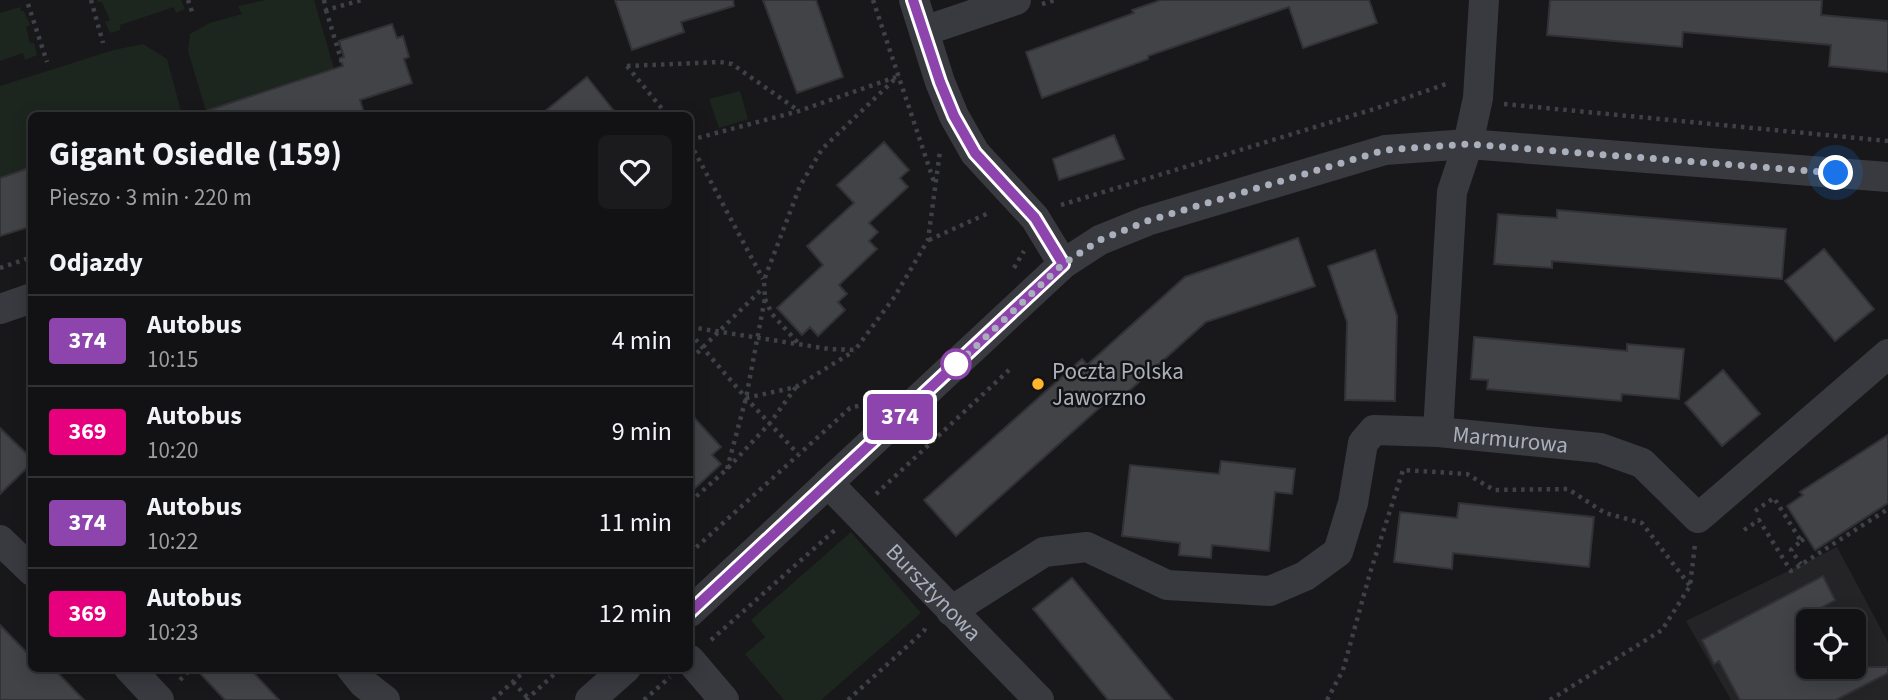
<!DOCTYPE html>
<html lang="pl">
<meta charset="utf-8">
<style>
:root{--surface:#121214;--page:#1b1b1d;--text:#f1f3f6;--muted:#9c9ea0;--line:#313234}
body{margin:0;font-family:"Source Sans 3",sans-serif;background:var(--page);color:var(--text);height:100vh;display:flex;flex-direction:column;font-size:26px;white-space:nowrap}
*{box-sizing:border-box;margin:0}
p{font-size:23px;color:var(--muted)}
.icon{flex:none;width:38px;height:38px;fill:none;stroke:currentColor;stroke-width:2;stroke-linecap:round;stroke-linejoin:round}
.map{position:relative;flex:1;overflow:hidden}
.panel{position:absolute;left:28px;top:112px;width:665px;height:560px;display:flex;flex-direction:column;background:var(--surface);border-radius:10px;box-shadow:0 4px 18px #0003,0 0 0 2px var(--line)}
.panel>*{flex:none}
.badge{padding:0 14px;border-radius:5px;font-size:24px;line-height:46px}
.controls{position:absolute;left:1796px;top:609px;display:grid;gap:14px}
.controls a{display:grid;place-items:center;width:70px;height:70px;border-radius:10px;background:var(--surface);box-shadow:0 4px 18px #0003,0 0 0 2px var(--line);font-size:35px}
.you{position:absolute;width:35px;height:35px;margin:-18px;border:5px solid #fff;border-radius:50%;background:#1a73e8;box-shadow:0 0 0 10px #1a73e833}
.map>.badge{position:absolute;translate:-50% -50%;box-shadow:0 0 0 4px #fff}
h2{padding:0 21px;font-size:26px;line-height:63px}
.round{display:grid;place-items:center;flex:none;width:74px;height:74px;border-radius:10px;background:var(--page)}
.summary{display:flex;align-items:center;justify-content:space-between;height:119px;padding:0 21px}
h1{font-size:33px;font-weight:700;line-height:52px}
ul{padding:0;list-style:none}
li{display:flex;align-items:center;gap:21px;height:91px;padding:0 21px;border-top:2px solid var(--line)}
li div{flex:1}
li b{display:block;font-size:26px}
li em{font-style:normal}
li .badge{min-width:77px;font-weight:700;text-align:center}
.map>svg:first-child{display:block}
</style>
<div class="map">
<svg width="1888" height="700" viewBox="0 0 1888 700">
<rect width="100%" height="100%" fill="#18181a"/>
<path fill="#242427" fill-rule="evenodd" d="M1837,547L1888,642V700H1731L1686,621ZM1808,621H1853V667H1808Z"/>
<path fill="#1d261e" d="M97,0H181L185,9L176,13L174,7L120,25V30L110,33L105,22L110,20L102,2H97Z
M266,0H314L334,69L206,111L188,51L190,34L210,23L242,14L238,6Z
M20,7L21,11H24L30,25L26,27L30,43H34L37,55L25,60L23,53L0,61V13Z
M143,44L167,59L182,115L32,116L31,167L0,178V86L114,50Z
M740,91L748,119L719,128L709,99Z
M851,532L921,613L821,700H784L745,654L765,637L751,620Z"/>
<path fill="#424347" stroke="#323236" stroke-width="2" d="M615,0H733L734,6L681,22L684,32L632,50Z
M763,0H816L843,77L797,93Z
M1161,0H1369L1377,23L1303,48L1289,7L1148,56V59L1042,98L1026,52L1134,13L1132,10Z
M1550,0H1822L1821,15L1888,21V72L1829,66L1831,45L1683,32L1682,47L1547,35Z
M392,24L397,38L403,36L409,57L404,59L412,83L360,100L365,116H207L206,111L343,66L340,58L344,57L339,41Z
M587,77L618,116H539Z
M1114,135L1124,159L1059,180L1053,159Z
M884,142L909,170L900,178L908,187L869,223L878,232L869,241L877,249L839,285L847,294L838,302L845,310L818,336L810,327L802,335L777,308L823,265L807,246L854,203L837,185Z
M32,167V226L0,236V178Z
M1557,210L1786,229L1782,279L1552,261V268L1494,264L1498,214L1557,218Z
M1298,238L1315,286L1206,322L1121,398L1116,393L956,536L924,500L1082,359L1087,365L1185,277Z
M1824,249L1874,309L1835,341L1785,281Z
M1375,250L1397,316L1395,401L1345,400L1347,322L1328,266Z
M1474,337L1627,351V344L1684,349L1679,399L1622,394L1621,401L1487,389L1488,380L1471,379Z
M1723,370L1760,414L1722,446L1685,403Z
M690,413L721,447L712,455L721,464L690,493Z
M0,428L32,459V463L0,494Z
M1888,435V503L1815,550L1787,506L1803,495L1800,492Z
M1221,461L1295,469L1292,494L1275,492L1269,551L1212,545L1211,558L1179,555L1180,543L1122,536L1130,465L1219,474Z
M1459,503L1594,517L1589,567L1453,553L1452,569L1394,562L1400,512L1457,518Z
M1823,576L1835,600L1808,615V667H1888V673L1836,700H1740L1719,661L1714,664L1702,640Z
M1072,578L1173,700H1108L1033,609Z
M0,625L32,658V668H53L84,700H0Z
M195,668H249L279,700H225Z"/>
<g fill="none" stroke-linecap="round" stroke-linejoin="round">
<path stroke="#3e4147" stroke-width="4.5" stroke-dasharray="3.5 5" stroke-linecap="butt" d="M91,0L103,43
M188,0L193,15
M324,0L326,10L362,0
M873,0L934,182
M28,4L47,62
M1042,4L1056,0
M326,10L343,66
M627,66L720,62L732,64L799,111
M627,66L668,116
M1504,104L1888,141
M690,140L799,111L896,77
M690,143L763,279
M1061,205L1374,109L1449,83
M929,240L991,212
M0,268L32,257
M1014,268L1024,251
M765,299L772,314L799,344
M690,327L829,349L855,350L895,296L928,240L940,151
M690,333L746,398L798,454
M691,359L762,289
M746,398L796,387L854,351
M727,469L746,398L765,298L764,280L800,186L822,149L898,76
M876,494L1009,370
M690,502L727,469L770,423L796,387
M1755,511L1774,498L1801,541L1791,550L1801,564
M1744,530L1759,520L1791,571L1888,509
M1801,541L1807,537
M690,553L850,408L870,403
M711,640L835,530
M312,668L325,671
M180,680L192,668
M513,682L528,698
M493,700L528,668
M526,700L561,668
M644,700L670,677
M848,700L924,631L926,626
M1327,700L1343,670L1370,573L1403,470L1467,474L1494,490L1568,489L1605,513L1642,523L1690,586
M1550,700L1662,630L1690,586L1695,544"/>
<g stroke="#383a40" stroke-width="30">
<path d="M914,0L940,82L954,116L975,153L1035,218L1063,264"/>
<path d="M924,31L1016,0"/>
<path d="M0,309L32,298"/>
<path d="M1438,432L1452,192L1468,144L1478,98L1484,0"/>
<path id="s1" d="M828,483L1039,700"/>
<path d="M0,540L32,571"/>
<path id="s2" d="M951,611L1044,552L1087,547L1167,585L1270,591L1305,576L1338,552L1353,503L1363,443L1374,430L1438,432L1600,448L1642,463L1698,518L1888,354"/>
<path d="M690,612L1063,264L1100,240L1147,221L1385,150L1468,144L1888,177"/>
<path d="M690,660L724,700"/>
<path d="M129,668L159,700"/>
<path d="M351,668L363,683L385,700"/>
<path d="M590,700L626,668"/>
</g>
</g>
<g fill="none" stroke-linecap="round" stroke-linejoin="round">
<defs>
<path id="line" d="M690,612L1063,264L1035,218L975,153L954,116L940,82L913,0"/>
</defs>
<use href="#line" stroke="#fff" stroke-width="16"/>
<use href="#line" stroke="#8e44ad" stroke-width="10"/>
<path stroke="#a9afbb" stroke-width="7" stroke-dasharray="0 12.6" d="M956,364L953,368L1063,264L1100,240L1147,221L1385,150L1468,144L1836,173"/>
</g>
<circle fill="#fff" stroke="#8e44ad" stroke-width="3.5" cx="956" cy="364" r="14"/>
<circle fill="#ffb62b" stroke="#131315" stroke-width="2.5" cx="1038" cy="384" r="7"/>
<g text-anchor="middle" stroke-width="5" stroke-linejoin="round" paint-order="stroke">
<g font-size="23" fill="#a9afbb" stroke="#131315" text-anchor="start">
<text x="1052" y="379">Poczta Polska<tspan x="1052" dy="26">Jaworzno</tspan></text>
</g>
<g font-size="23" fill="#a9afbb" stroke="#131315">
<text dy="8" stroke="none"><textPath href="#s2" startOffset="690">Marmurowa</textPath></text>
<text dy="8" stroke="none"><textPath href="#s1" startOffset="152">Bursztynowa</textPath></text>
</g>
</g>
</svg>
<div class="controls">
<a><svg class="icon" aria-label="locate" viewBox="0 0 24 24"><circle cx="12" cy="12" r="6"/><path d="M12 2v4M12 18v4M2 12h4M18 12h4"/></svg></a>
</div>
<div class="you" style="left:1836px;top:173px"></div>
<b class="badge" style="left:900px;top:417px;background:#8e44ad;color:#fff">374</b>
<section class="panel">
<div class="summary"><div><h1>Gigant Osiedle (159)</h1><p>Pieszo · 3 min · 220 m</p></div><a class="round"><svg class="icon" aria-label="heart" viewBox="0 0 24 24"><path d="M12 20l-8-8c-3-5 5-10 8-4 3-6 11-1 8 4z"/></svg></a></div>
<h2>Odjazdy</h2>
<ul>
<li><span class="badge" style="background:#8e44ad;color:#fff">374</span><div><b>Autobus</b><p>10:15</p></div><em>4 min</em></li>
<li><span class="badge" style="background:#e6007e;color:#fff">369</span><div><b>Autobus</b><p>10:20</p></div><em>9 min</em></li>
<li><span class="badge" style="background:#8e44ad;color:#fff">374</span><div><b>Autobus</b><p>10:22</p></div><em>11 min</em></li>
<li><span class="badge" style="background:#e6007e;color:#fff">369</span><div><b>Autobus</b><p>10:23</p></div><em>12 min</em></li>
</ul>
</section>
</div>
